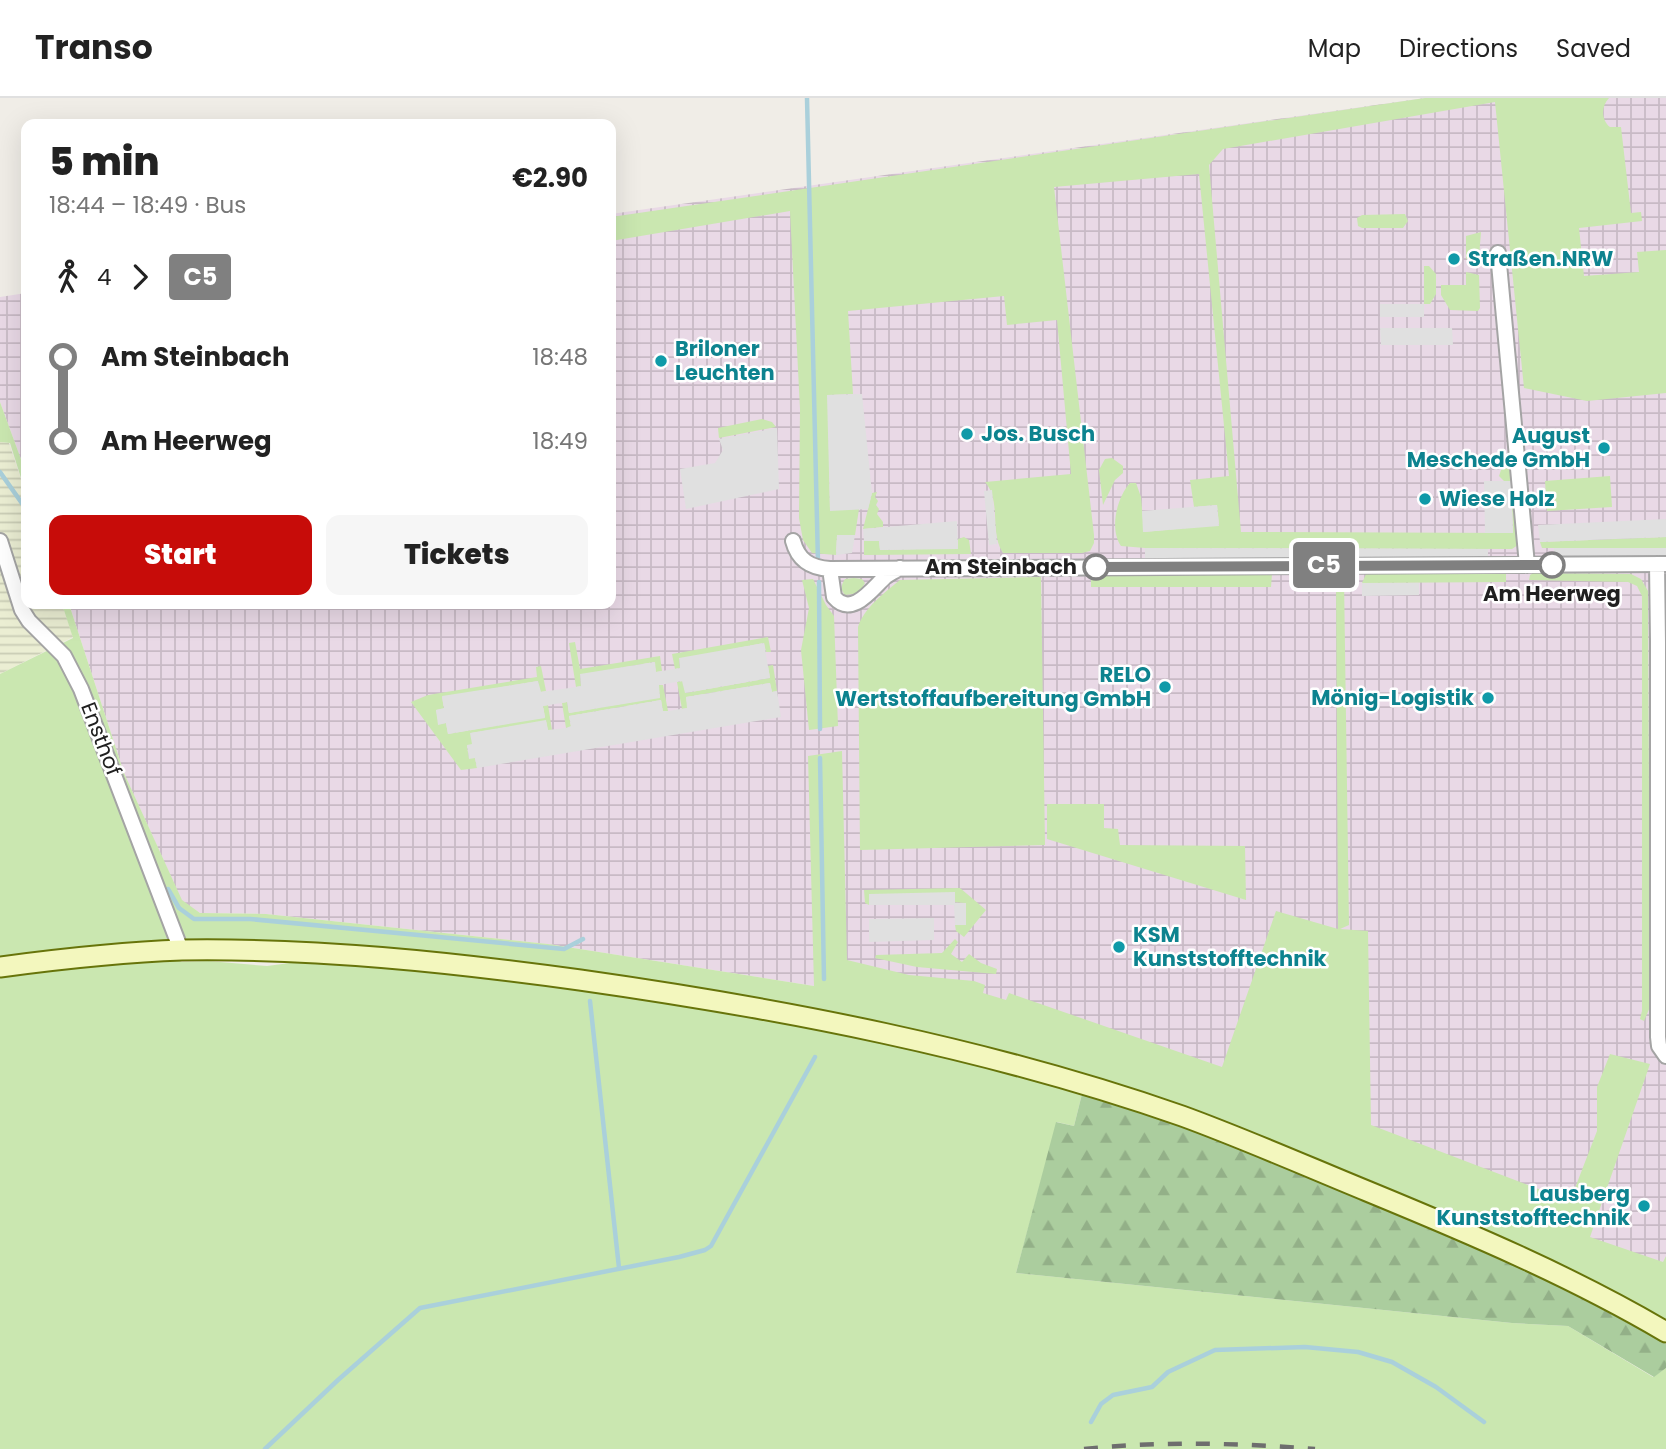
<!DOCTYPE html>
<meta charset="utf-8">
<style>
:root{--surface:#fff;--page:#f6f6f6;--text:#222;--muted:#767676;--line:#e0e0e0;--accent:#c70c09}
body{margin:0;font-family:Poppins,sans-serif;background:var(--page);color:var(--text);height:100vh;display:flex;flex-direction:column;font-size:26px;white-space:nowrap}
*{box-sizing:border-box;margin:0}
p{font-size:23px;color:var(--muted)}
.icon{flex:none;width:38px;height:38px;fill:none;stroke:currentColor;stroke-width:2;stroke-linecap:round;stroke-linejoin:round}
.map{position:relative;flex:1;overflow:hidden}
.sheet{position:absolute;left:21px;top:21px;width:595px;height:490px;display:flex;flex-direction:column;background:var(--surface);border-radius:14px;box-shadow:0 7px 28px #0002}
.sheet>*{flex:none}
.badge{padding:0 14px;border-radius:5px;font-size:24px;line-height:46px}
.map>.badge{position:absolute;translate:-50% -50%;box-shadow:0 0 0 4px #fff}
.legs{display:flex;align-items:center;gap:10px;height:77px;padding:0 28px;font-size:23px}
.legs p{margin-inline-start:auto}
.headline{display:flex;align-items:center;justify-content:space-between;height:119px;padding:0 28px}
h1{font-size:38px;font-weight:800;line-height:52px}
.action{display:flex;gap:14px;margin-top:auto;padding:14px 28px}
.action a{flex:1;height:80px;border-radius:14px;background:var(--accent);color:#fff;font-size:28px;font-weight:800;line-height:80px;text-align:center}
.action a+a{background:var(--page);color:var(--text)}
ul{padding:0 28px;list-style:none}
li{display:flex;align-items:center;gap:24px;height:84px;font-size:26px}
li i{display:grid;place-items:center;width:10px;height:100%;margin:0 9px;background:currentColor}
li i::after{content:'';width:18px;height:18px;margin:-9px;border:5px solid;border-radius:50%;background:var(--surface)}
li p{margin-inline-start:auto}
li:first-child i{background:linear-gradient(#0000 50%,currentColor 0)}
li:last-child i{background:linear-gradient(currentColor 50%,#0000 0)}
header{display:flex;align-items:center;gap:42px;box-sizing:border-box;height:98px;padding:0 35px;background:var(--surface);border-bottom:2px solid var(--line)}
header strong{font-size:33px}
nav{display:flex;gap:38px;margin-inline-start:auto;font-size:24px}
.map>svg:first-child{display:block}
</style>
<header>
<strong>Transo</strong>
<nav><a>Map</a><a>Directions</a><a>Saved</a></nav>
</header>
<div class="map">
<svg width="1666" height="1351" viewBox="0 0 1666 1351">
<defs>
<pattern id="industrial-grid" width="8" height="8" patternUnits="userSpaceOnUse" patternTransform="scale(1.75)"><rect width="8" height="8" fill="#e9d9e6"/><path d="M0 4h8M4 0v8" fill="none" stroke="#c8bac5"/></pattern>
<pattern id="farmland-rules" width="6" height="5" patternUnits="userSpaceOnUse" patternTransform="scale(1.75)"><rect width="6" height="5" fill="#ebeed3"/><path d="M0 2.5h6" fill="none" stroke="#c9ccb5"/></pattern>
<pattern id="forest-firs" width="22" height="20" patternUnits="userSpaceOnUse" patternTransform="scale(1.75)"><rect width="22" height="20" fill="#abcd9e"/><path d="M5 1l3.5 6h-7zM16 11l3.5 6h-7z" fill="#93b088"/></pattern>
</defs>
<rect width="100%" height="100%" fill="#f0ede7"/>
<path fill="url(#industrial-grid)" d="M1425,0H1666V1199L814,888L548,846L266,816L200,815L182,803L124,675L69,506H611V116Z
M26,195V375L0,304V199Z"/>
<path fill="url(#farmland-rules)" d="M0,344L9,345L26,396V506H62L73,539L0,576Z"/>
<path fill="#cae7b0" d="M1425,0H1609C1601,8 1601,22 1610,29H1621L1631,115L1641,114L1642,123L1579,130L1584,178L1639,174L1637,154L1666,152V295L1587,303L1524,290L1495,4L1223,51L1209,67L1241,434L1513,435L1511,384L1504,383L1499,378L1501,372L1506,370L1514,374L1518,447L1512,451L1145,450L1121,448C1109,431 1117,399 1130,385H1136L1141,399L1144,434L1219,427L1217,407L1194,409L1190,382L1229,378L1199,76L1054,89L1094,437V445L1090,453L1082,455H1003C989,434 1002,404 985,384L1071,376L1057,222L1007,227L1004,198L848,213L853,296L828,297L830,412L859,411L855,437L837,438L836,457L812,455L803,442L799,420L800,311L790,113L611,143V119Z
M1405,116L1408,123L1403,130H1362L1358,128L1357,120L1362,117Z
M1481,134L1479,159L1466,161V138Z
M1424,168H1429L1436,176V196L1430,206H1424Z
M1466,174L1479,177L1480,210L1478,213L1450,212L1441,197V187H1466Z
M0,304L26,375V396L10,345L0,344Z
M762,321L772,324L776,329L719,340L718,330Z
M1112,360L1123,368V375L1115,382L1103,407L1099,372L1105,361Z
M1610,378L1612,409L1547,413L1545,383Z
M877,394L875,399L878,403L876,407L879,411L877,416L883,424V429L863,431L872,395Z
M964,439L969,442L971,456L864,457V443H879L880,452L958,450V441Z
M1666,439V450H1542L1540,444Z
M1533,475L1631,476L1641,481L1648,493L1650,909L1644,923L1640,921L1642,913V498L1637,488L1628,484L1529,482L1530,477Z
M1091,476H1272L1271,489H1091Z
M1366,476H1506V484L1362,485Z
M1041,479L1045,747L860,752L858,529C864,510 885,494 900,482Z
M854,480L862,481L865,485L859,495L845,497C840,491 841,487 845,481Z
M813,481L826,507L834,518L838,628L809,632L801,552L809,510L802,482Z
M1336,481H1344L1349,827L1340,831L1368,833L1371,1027L1570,1103L1597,1033V989L1610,956L1650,966L1590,1139L1663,1164L1666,1158V1227L1144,998L482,862L269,843L171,847L0,860V576L73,540L62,506H69L124,675L182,802L200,815L266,816L548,846L814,888L808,658L842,653L847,862L909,877L974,883L985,887L983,895L1006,902L1009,895L1222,969L1276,813L1338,831Z
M768,539L771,554H766L764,545L679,561L680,570L675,571L672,556Z
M575,544L580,571L660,558L662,573L656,574L654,564L580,577L581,588L576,589L569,545Z
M773,567L777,593L772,594L770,585L686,599L688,610L682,611L677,584L683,583L686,595L770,580L768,568Z
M541,568L546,593L540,594L538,583L442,599L444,611L436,612L439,626L446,625L448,636L545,619L543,608L548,607L552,632L548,633L546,623L471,635L473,647L467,648L469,660H475L477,670L461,672L411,604L428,597L537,579L536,569Z
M658,587H663L668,613L663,614L661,602L569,618L571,629L566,630L562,605L567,604L569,615L660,599Z
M1047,706H1104V730L1118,731L1120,747L1245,748L1246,802L1047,741Z
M960,790L986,812L964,839L956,833L955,827L966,826L965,805L869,797V807L865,805L864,792Z
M955,841L958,844L951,856L962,864L969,856L981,865L997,871L996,876L917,869L875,860L876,857L942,855Z
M178,860L181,864L208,863L267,868L313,862L431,871L627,898L740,915L808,929L937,957L1082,996L1074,1028L1057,1024L1016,1175L1512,1225L1568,1228L1653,1279L1666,1270V1351H0V877L52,869Z"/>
<path fill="url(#forest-firs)" d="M1082,996L1161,1019L1467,1144L1580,1199L1666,1246V1270L1654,1279L1568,1228L1512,1225L1016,1175L1056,1024L1074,1028Z"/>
<path fill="#e0e0e0" d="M1380,206H1424V219H1380Z
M1380,230H1452L1453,247H1381Z
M862,296L872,395L868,411L830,413L827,297Z
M777,330L779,391L686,411L680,371L715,365L723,352L719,341Z
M1484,383H1511L1513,435H1485Z
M992,392L997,446L989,447L984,393Z
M1217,407L1219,428L1143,434L1142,413Z
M1666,421V439L1540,444L1538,427Z
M957,423L958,451L880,452L879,443H864L863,431Z
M837,437H855L852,455L836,457Z
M1145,450L1488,451V460H1145Z
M1554,450H1666V458L1554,459Z
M1362,485H1419V497L1362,498Z
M764,545L770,580L685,595L682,583L659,587L660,600L569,615L567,604L543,608L545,620L448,636L446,625L438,627L436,612L444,610L442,598L538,583L541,594L576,589L581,588L580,576L655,564L656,574L680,570L679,560Z
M770,585L772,594L777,593L781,619L477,670L475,660L469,661L467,647L472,646L470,635L546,622L548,632L566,630L571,628L569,618L661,602L663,613H668L687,610L686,599Z
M955,794V805H966V827H955L954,807H869V796Z
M934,820V842L869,844V821Z"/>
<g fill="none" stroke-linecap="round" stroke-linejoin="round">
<path stroke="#aad0db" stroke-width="4.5" d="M807,0L818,465
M0,374L26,411
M819,484L820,631
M820,660L824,881
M168,791L179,810L194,821H250L564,851L583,841
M590,903L619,1170
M1091,1324L1101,1306L1113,1297L1152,1289L1168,1274L1215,1252L1305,1249L1358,1254L1392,1264L1436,1289L1484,1324
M265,1351L338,1282L420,1210L679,1159L705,1152L711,1148L815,959"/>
<defs>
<path id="minor" d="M1498,155L1527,467
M0,443L22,512L29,523L64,558L81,591L181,852
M793,443C798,462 810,470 830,471L1666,466
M1657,466L1658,544V939L1659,948L1666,958
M830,471L834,499C852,520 872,491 885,479C890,475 895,473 900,470"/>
<path id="secondary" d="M0,869C60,861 121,854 182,852C315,850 449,864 580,882C784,911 987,950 1182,1018C1245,1041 1306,1068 1367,1093C1469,1135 1571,1178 1666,1234"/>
</defs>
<use href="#minor" stroke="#a4a4a4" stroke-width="18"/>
<use href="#secondary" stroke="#67740a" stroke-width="23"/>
<use href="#minor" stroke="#fff" stroke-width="14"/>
<use href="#secondary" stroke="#f3f7be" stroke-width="19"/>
<path stroke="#6e6e6e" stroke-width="4.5" stroke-dasharray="14 14" stroke-linecap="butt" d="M1084,1351C1161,1343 1239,1345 1315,1351"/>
</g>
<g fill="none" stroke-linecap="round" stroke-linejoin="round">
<defs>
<path id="line-1" d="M1096,469L1552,467"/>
</defs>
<use href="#line-1" stroke="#fff" stroke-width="16"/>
<use href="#line-1" stroke="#808080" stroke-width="10"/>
</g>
<g fill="#0f9aa8" stroke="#fff" stroke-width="2.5">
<circle cx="1454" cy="161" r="7"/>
<circle cx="661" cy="263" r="7"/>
<circle cx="967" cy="336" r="7"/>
<circle cx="1604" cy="350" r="7"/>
<circle cx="1425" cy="401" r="7"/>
<circle cx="1165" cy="589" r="7"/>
<circle cx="1488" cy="600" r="7"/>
<circle cx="1119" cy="849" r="7"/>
<circle cx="1644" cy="1108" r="7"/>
</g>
<g fill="#fff" stroke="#808080" stroke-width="3.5">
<circle cx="1552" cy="467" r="12"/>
<circle cx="1096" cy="469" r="12"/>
</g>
<g text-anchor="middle" stroke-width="5" stroke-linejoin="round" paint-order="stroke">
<g font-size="21" font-weight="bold" fill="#0d838f" stroke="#fff" text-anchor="start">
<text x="1468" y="168">Straßen.NRW</text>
<text x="675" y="258">Briloner<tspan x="675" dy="24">Leuchten</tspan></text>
<text x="981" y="343">Jos. Busch</text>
<text x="1590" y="345" text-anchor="end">August<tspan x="1590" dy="24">Meschede GmbH</tspan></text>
<text x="1439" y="408">Wiese Holz</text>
<text x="1151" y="584" text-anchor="end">RELO<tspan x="1151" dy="24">Wertstoffaufbereitung GmbH</tspan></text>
<text x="1474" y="607" text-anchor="end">Mönig-Logistik</text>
<text x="1133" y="844">KSM<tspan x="1133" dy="24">Kunststofftechnik</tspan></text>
<text x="1630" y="1103" text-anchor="end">Lausberg<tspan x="1630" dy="24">Kunststofftechnik</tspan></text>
</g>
<g font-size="21" font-weight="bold" fill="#202020" stroke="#fff" text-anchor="end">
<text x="1077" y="476">Am Steinbach</text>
<text x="1552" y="503" text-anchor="middle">Am Heerweg</text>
</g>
<g font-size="21" fill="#202020" stroke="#fff">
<text transform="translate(101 641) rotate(69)" y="7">Ensthof</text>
</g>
</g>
</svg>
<b class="badge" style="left:1324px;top:467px;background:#808080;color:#fff">C5</b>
<section class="sheet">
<div class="headline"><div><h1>5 min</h1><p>18:44 – 18:49 · Bus</p></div><b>€2.90</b></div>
<div class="legs"><svg class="icon" aria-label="walk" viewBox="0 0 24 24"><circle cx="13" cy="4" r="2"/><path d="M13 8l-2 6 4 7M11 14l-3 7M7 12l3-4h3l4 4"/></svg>4<svg class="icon" aria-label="forward" viewBox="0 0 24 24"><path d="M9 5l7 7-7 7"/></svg><b class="badge" style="background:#808080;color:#fff">C5</b></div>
<ul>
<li><i style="color:#808080"></i><b>Am Steinbach</b><p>18:48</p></li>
<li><i style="color:#808080"></i><b>Am Heerweg</b><p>18:49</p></li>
</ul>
<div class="action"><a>Start</a><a>Tickets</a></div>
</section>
</div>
